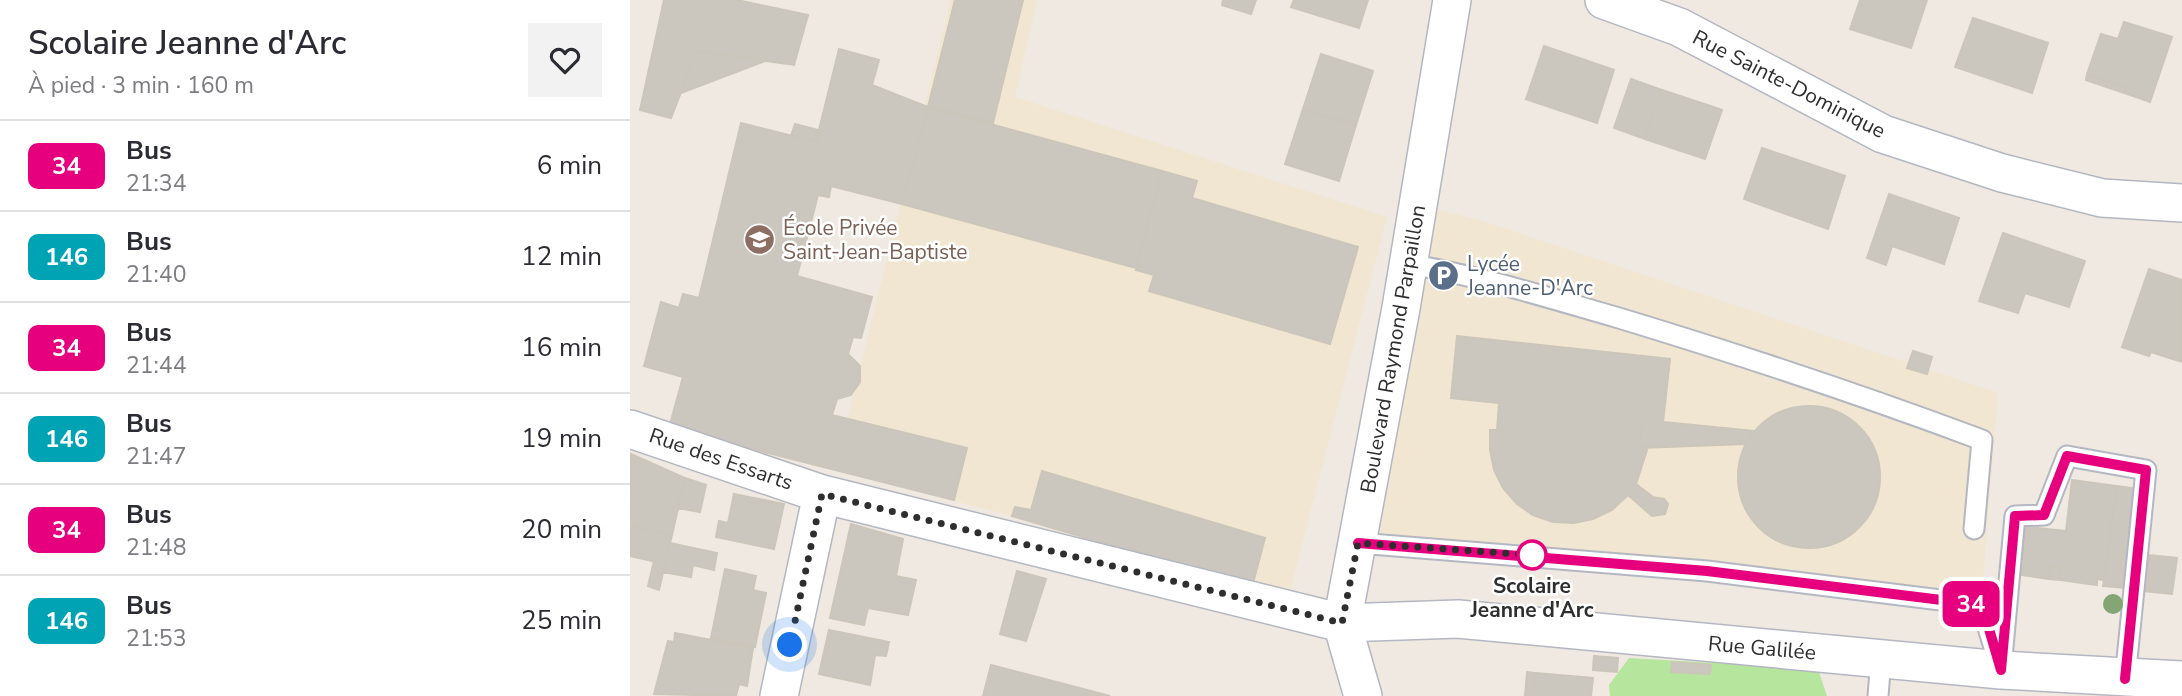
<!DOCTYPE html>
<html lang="fr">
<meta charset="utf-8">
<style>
:root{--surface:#fff;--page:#f2f2f3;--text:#2b2b33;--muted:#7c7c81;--line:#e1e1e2}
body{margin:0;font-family:"Nunito Sans",sans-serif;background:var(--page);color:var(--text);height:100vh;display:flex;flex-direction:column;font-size:26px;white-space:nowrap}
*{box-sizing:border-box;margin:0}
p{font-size:23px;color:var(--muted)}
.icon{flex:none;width:38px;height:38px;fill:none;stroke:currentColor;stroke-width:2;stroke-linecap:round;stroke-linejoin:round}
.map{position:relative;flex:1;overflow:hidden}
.details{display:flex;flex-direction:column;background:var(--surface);width:630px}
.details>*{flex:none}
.badge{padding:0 14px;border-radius:10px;font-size:24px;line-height:46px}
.you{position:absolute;width:35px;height:35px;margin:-18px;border:5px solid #fff;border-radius:50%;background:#1a73e8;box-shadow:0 0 0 10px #1a73e833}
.map>.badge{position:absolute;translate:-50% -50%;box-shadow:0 0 0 4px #fff}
.round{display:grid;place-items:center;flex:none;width:74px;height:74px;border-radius:0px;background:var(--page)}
.summary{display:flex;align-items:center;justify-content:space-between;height:119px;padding:0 28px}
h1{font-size:33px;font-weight:600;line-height:52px}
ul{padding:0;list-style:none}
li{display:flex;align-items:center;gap:21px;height:91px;padding:0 28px;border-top:2px solid var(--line)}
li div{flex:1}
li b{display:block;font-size:26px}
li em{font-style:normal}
li .badge{min-width:77px;font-weight:700;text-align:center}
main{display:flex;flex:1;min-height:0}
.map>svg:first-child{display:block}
</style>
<main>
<section class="details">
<div class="summary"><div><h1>Scolaire Jeanne d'Arc</h1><p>À pied · 3 min · 160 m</p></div><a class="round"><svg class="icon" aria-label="heart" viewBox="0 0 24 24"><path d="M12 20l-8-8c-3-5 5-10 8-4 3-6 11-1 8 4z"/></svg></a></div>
<ul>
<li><span class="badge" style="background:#e6007e;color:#fff">34</span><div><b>Bus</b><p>21:34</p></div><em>6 min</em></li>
<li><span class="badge" style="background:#00a3b4;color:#fff">146</span><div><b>Bus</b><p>21:40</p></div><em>12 min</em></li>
<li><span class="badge" style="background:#e6007e;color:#fff">34</span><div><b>Bus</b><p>21:44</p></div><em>16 min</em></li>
<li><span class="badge" style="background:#00a3b4;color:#fff">146</span><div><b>Bus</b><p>21:47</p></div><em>19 min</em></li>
<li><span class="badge" style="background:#e6007e;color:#fff">34</span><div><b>Bus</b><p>21:48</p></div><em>20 min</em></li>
<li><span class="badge" style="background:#00a3b4;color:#fff">146</span><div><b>Bus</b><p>21:53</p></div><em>25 min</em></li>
</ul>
</section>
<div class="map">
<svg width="1552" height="696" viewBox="0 0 1552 696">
<rect width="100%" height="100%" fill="#efe9e1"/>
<path fill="#f0e6d1" d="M321,0H407L385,97L757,217L661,587L632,590L382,516L205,470Z
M789,205L850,220L1368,393L1351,605L728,543Z"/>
<path fill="#b6e59e" d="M999,658L1188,669L1197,696H980L979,685Z"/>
<path fill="#cbc7bf" stroke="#cbc5ba" stroke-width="2" d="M34,0H107L178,15L164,65L67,51L41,118L10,110Z
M325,0H393L363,123L298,107Z
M593,0H626L621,14L592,5Z
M664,0H738L729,28L661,7Z
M1230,0H1297L1281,48L1220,29Z
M1343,18L1418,43L1402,93L1325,67Z
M1494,22L1542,37L1520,102L1494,93L1496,87L1457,74L1471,34L1488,39Z
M914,46L984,70L967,123L896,99Z
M209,49L249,60L242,85L298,107L272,204L201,186L199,197L188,195L167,276L242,297L231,338L223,337L218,354L230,366V382L221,395L207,399L202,415L337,448L324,500L39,428L53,377L14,366L31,302L49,308L53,294L69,298L111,123L186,142Z
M67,51L135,61L51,93Z
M691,54L743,71L726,125L673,109Z
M1457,74L1496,87L1494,93L1456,80Z
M1001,79L1032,90L1015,139L984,128Z
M1032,90L1092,110L1075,159L1015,139Z
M298,107L532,171L506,268L272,204Z
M673,109L726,125L709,181L655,164Z
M165,124L188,130L186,142L161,136Z
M1132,148L1215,176L1198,229L1114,199Z
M532,171L567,181L562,198L728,247L700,344L519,291L524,275L506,270Z
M1259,194L1329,218L1314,264L1262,246L1256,265L1237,258Z
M1373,233L1455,261L1439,307L1395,293L1388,313L1349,301Z
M1519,269L1552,280V362L1521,352L1519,356L1492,347Z
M827,336L1040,359L1033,422L1012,420L1010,448L1018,447L1006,484L1023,497L1034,499L1038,504L1035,514L1022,516L998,495L982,510L963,519L944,523L923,522L903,515L887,504L873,488L864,470L860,450V430H867L869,403L821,398Z
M1283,351L1302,357L1297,374L1277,368Z
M1108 477a71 71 0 1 1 142 0a71 71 0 1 1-142 0Z
M1012,420L1033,422L1125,431L1115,444L1010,448Z
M1,454L55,478L42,535L0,526Z
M412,471L635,538L622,587L382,516L385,507L401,510Z
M55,478L76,485L70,512L48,508Z
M1442,480L1487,486L1474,580L1467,579V585L1430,580L1431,568L1420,567L1419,579L1391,575L1396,527L1436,531Z
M1487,486L1509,489L1497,588L1473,586Z
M104,494L154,504L144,549L86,537L89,521L98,523Z
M221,524L273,539L266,576L286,580L278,615L238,608L234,625L200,618Z
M0,526L42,535L35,564L0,556Z
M40,543L87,553L84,570L63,565L61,577L33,572Z
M1518,555L1547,558L1542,594L1514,591Z
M24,561L35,564L29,590L18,586Z
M1420,567L1431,568L1430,580L1419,579Z
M95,569L126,576L123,590L136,593L125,647L81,638Z
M387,571L416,579L396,641L370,634Z
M199,630L259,642L256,656L245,655L240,685L189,674Z
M45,633L123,648L117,686L109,684L106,696L24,694L38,641L44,642Z
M964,656L988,658L987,672L963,670Z
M1042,662L1081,665L1080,674L1041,672Z
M361,665L392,673L480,696H353Z
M897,672L905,673L903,696H895Z
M905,673L963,678L961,696H903Z"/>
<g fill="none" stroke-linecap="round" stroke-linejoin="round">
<defs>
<path id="service" d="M778,264C850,276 919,298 989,318C1111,355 1232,395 1352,440L1344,529
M728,543L1077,571L1351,605L1371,670
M1372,658L1385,516L1414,515L1437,456L1516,470L1495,679
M1248,696L1251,659"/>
<path id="minor" d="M974,0L1049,27L1253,134L1372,173L1472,198L1552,203
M0,429L192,494L712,623L828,619L1371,670L1552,680
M149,696L192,494
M733,696L712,623L771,308L822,0"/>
</defs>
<use href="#service" stroke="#b4b7c1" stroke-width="23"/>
<use href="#minor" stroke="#b4b7c1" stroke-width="40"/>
<use href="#service" stroke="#fff" stroke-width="19"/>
<use href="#minor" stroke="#fff" stroke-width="37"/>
</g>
<circle fill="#84a574" cx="1483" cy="604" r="10"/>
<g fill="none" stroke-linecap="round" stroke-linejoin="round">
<defs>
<path id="line" d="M728,543L1077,571L1352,605L1371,670L1385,516L1414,515L1437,456L1516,470L1495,679"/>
</defs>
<use href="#line" stroke="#fff" stroke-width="16"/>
<use href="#line" stroke="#e6007e" stroke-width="10"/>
<path stroke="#2e2e2e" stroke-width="7" stroke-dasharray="0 12.6" d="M160,645L192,494L712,623L728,543L902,555"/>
</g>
<defs>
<symbol id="school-disc" viewBox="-11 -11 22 22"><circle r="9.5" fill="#8d6e63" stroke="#fff"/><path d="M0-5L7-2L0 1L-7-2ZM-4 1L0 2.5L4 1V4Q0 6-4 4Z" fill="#fff"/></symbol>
<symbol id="parking-disc" viewBox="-11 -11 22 22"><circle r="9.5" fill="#5c6f8a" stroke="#fff"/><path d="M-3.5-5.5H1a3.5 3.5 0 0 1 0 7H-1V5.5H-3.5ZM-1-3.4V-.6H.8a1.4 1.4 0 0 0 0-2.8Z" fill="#fff"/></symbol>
</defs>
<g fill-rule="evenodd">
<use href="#school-disc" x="112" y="222" width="35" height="35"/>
<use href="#parking-disc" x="796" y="258" width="35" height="35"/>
</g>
<circle fill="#fff" stroke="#e6007e" stroke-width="3.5" cx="902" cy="555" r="14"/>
<g text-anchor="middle" stroke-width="5" stroke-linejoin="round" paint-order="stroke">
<g font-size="21" fill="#2e2e2e" stroke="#fff">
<text transform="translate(1159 84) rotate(27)" y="7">Rue Sainte-Dominique</text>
<text transform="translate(763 349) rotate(-80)" y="7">Boulevard Raymond Parpaillon</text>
<text transform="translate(91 459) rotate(19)" y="7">Rue des Essarts</text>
<text transform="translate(1132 648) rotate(5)" y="7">Rue Galilée</text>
</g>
<g font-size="21" fill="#785e54" stroke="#fff" text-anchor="start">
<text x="153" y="235">École Privée<tspan x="153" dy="24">Saint-Jean-Baptiste</tspan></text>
</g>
<g font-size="21" fill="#4e5e75" stroke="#fff" text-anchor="start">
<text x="837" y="271">Lycée<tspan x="837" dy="24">Jeanne-D'Arc</tspan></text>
</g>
<g font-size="21" font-weight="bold" fill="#2e2e2e" stroke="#fff">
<text x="902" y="593">Scolaire<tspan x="902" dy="24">Jeanne d'Arc</tspan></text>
</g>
</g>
</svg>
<div class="you" style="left:160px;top:645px"></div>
<b class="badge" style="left:1341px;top:604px;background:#e6007e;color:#fff">34</b>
</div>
</main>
